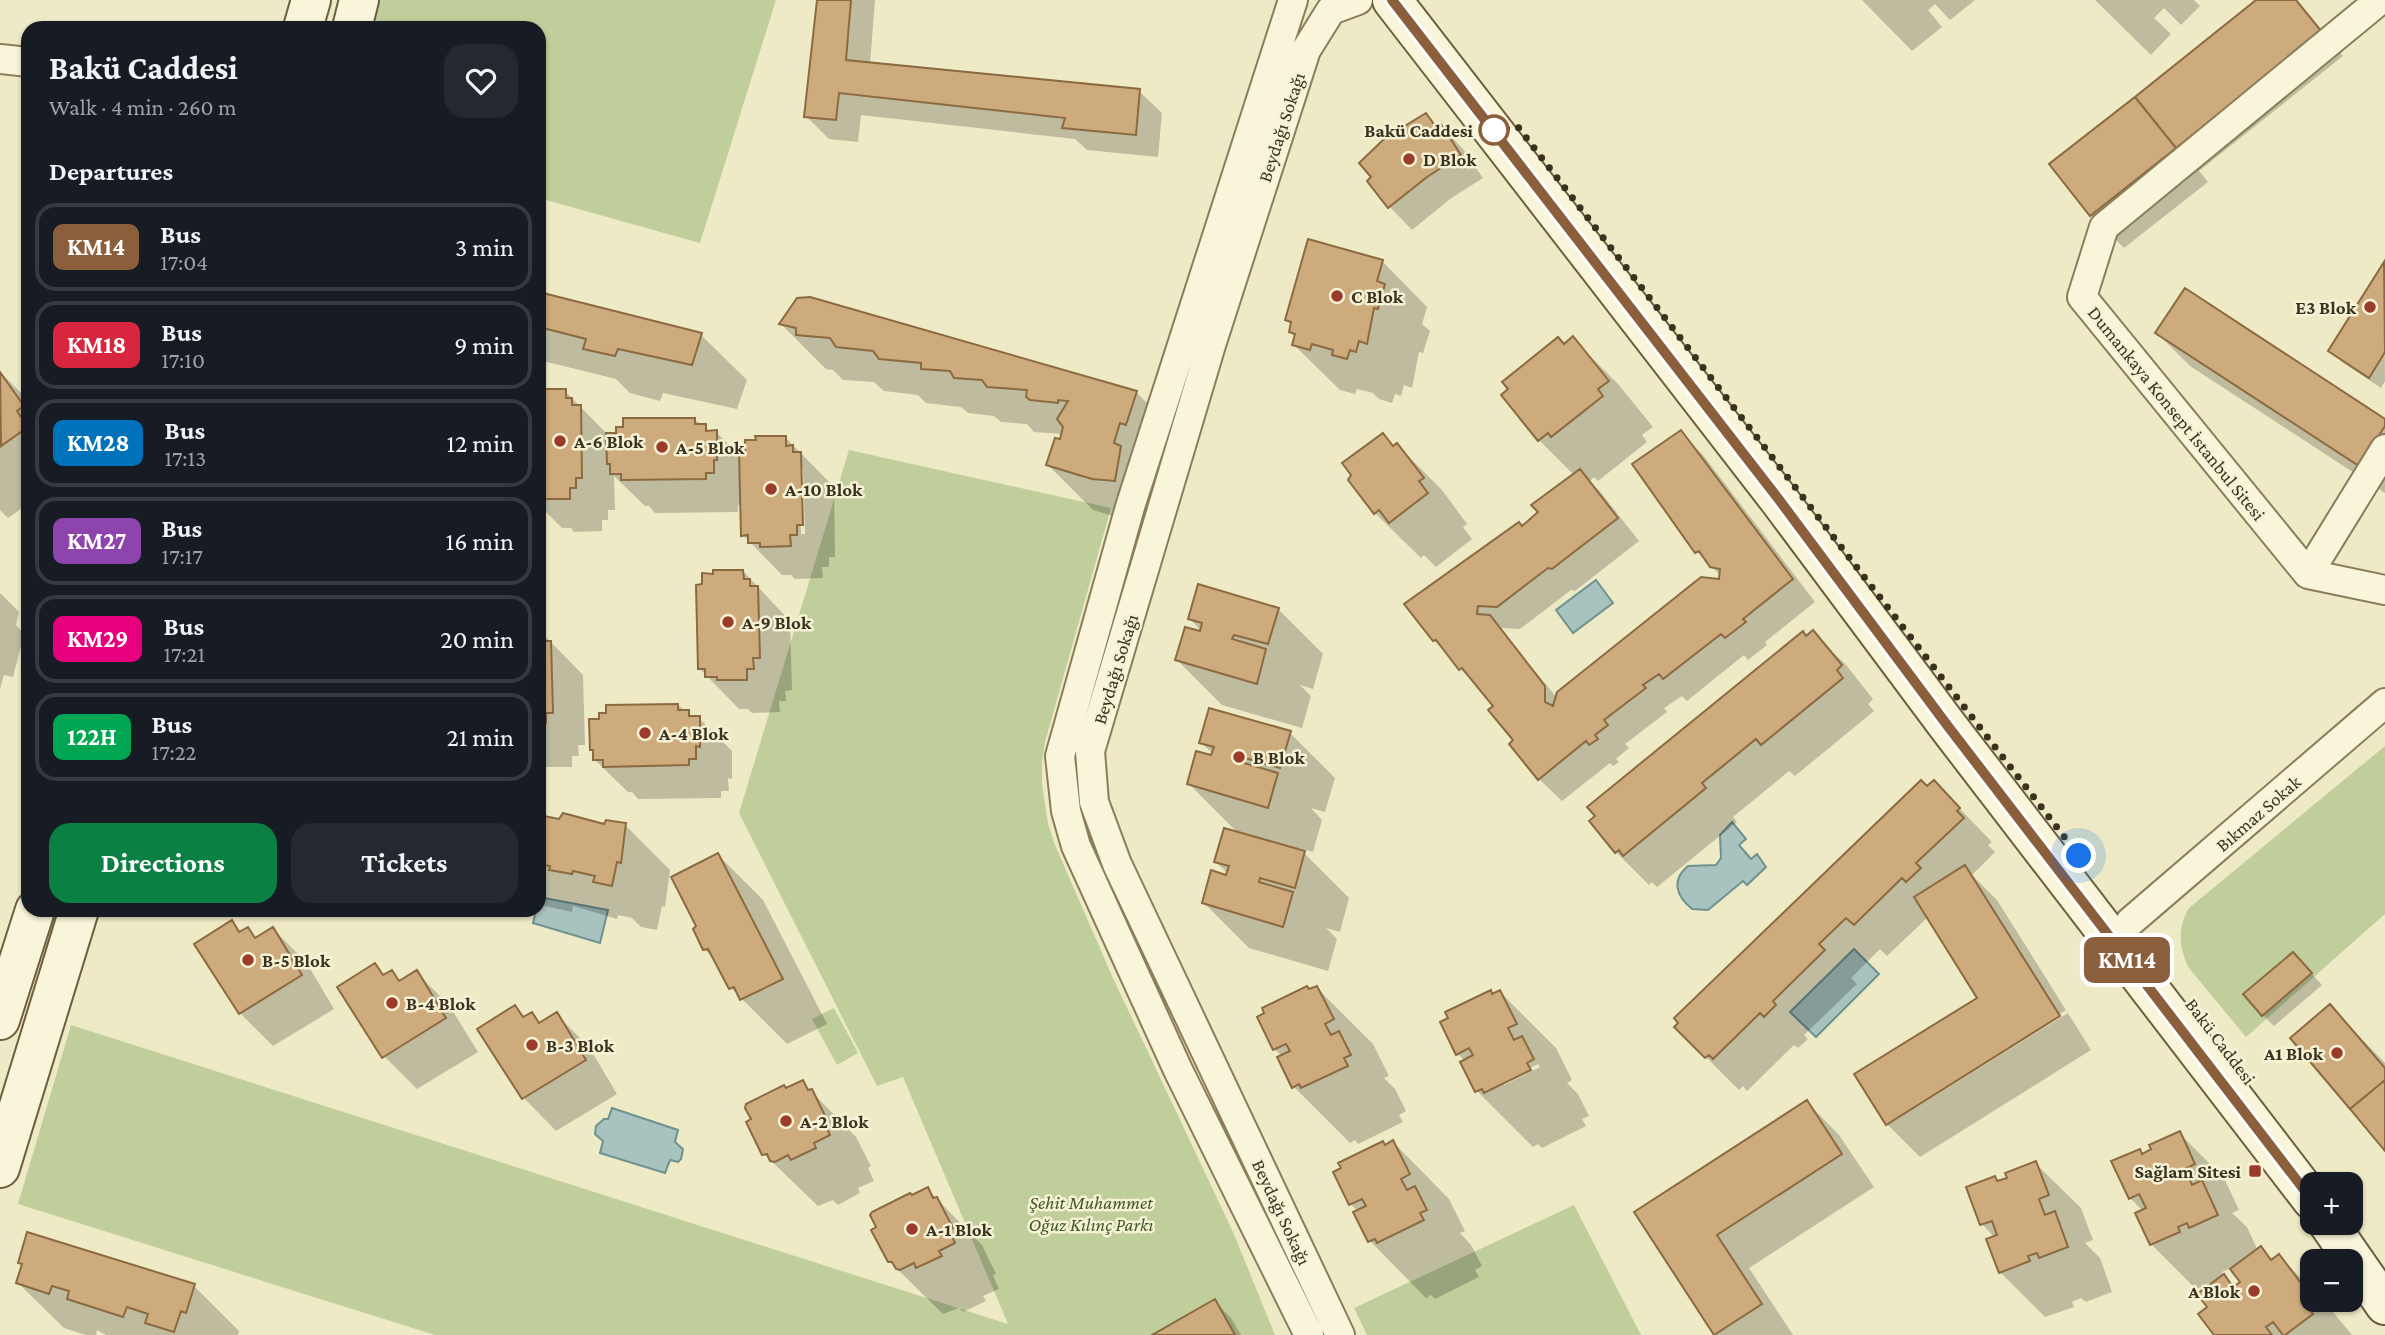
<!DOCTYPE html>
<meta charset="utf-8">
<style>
:root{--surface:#171b24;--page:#242831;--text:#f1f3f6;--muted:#9ea1a6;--line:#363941;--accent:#0b8043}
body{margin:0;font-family:"Crimson Pro",serif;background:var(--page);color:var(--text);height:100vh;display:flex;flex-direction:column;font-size:26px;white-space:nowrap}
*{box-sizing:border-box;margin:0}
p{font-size:23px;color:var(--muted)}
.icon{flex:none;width:38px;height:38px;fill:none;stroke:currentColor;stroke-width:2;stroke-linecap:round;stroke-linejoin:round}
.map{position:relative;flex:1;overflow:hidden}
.side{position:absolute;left:21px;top:21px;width:525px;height:896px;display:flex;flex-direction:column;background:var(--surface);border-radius:21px;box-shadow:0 2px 5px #0004}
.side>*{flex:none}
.badge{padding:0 14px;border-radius:10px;font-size:24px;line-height:46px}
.controls{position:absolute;left:2300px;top:1172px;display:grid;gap:14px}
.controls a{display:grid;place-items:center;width:63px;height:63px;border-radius:14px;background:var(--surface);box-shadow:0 2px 5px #0004;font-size:35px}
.you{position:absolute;width:35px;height:35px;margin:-18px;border:5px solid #fff;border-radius:50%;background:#1a73e8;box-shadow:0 0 0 10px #1a73e833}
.map>.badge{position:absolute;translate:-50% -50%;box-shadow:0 0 0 4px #fff}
h2{padding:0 28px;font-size:26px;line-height:63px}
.round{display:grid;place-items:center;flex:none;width:74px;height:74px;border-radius:21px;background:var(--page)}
.head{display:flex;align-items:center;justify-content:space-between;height:119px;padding:0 28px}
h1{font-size:33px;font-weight:700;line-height:52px}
.primary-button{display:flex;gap:14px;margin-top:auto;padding:14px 28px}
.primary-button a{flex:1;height:80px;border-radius:21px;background:var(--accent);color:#fff;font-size:28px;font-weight:700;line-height:80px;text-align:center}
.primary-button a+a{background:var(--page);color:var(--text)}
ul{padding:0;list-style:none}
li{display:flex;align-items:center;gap:21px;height:88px;margin:0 14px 10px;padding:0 14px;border:4px solid var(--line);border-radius:21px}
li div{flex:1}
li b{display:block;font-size:26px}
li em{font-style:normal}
li .badge{min-width:77px;font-weight:700;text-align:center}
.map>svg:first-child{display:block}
</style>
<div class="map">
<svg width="2385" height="1335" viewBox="0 0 2385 1335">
<rect width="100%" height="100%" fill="#efeac6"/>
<path fill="#bfce9a" d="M378,0H776L700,243L539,198V28H370Z
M849,450L1111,508L1045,742L1042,763V784L1048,824L1055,845L1112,976L1233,1232L1275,1335H435L18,1204L71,1025L1008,1324L903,1077L877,1086L739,813Z
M2385,746V914L2246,1037L2189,968C2179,949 2177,928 2189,908Z
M834,1008L858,1053L837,1065L812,1019Z
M1574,1205L1641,1335H1367L1354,1308Z"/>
<path fill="#a8c3bf" stroke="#6e928f" stroke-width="2" d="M1596,580L1613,603L1573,633L1556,610Z
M1732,822L1746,839L1739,845L1751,859L1757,854L1766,867L1747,885L1743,881L1708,910L1692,909C1676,896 1671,880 1688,866L1716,865L1721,858L1720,835Z
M539,897L608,910L600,943L533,923L536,910H539Z
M1854,949L1879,974L1816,1037L1790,1012Z
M612,1108L678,1130L675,1142L683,1149L681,1159L678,1162L670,1160L665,1173L600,1153L603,1141L595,1134L596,1126L604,1119H608Z"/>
<path fill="#0003" fill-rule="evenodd" d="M819,0H875L870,64L1139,91L1162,113L1158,157L1087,150L1075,139L861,115L858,142L829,139L806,116Z
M1862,0H1975L1950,20L1935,4L1928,10L1942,27L1912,51Z
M2095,0H2194L2200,6L2181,25L2164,8L2154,18L2171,34L2151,55Z
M2259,0H2297L2343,56L2199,171L2208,182L2124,248L2091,215L2052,164Z
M1426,115L1438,127L1441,126L1463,149L1483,178L1450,199L1412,230L1390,207L1369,181Z
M1382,261L1427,307L1422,324L1430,331L1423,353L1419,352L1412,388L1404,385L1401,396L1395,394L1392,403L1379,399L1373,393L1357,389L1355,394L1340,390L1294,345L1296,338L1290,332L1292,325L1287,320Z
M2384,264L2385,381L2381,388L2342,362L2331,351Z
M539,293L701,335L747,380L737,409L663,393L660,401L630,393L616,379L539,360Z
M810,299L1137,393L1182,438L1160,526L1139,524L1093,510L1048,465L1063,434L1034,432L1027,424L1001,422L994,416L968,413L961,407L926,403L918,395L884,391L874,382L843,380L833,370L826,369L781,324Z
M2157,333L2385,421V493L2190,366Z
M1573,339L1618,384L1653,427L1642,435L1647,442L1598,481L1594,477L1590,481L1602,494L1639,541L1575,591L1571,590L1520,629L1500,628L1557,698L1721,581V576L1697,552L1681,433L1703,455L1815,602L1765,642L1767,645L1748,660L1744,655L1687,701L1682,696L1664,708L1667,712L1625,744L1629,748L1616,759L1619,762L1613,766L1610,763L1562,801L1539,779L1496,707L1434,640L1522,528L1540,512L1574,475L1539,440L1503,395Z
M0,372L28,400V476L21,481L28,491V504L8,518L0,510Z
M539,391H565L608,435L695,420L711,432H716L741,457L786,438L834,487L835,557H829V567H822L823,578L795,579L791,575H782L743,535L742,505H738V512L655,513L649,506H645L614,476L615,510H608V520H602V531L574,532L571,528H562L539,505ZM800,468H803L805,534H801Z
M1383,435L1394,447L1397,445L1442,490L1467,524L1463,527L1472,539L1436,567L1424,555L1421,558L1375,513L1350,480Z
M743,571L790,621L792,690L785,691L786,701H779L780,712L752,713L748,709H739L700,669Z
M0,593L19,612L16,625L24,634L13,677L4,675L0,689Z
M1278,609L1323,654L1313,689L1300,685L1311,696L1302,728L1222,705L1177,660L1205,635L1190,619Z
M539,630L583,675L585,745H578L579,756H572V767H545L539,764Z
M1813,633L1846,665L1873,699L1868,704L1874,711L1795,776L1789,771L1733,817L1737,822L1657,887L1652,882L1649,885L1616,852Z
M678,705L694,718H699L732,751V779L728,778L729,791H721V798L638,799L632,792H628L595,760L594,752L591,749Z
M1290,733L1335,778L1325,812L1311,808L1322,820L1313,852L1299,848L1349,898L1340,932L1326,928L1337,939L1328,971L1249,948L1204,903L1227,877L1228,874L1216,862L1239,834L1189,784L1213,754L1201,742Z
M1934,782L1992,842L1988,845L1995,852L1972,875L1997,900L2091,1050L1920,1157L1887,1124L1980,998L1928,917L1887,956L1880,949L1851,978L1857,984L1804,1035L1808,1039L1798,1048L1794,1045L1747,1091L1743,1086L1739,1090L1676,1027ZM2066,1010L2068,1013L1893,1122V1118Z
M539,816L605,826L625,825L670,870L665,907L662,906L657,930L641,927L632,918L618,915L617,919L573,906L572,912L540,905Z
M718,855L763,900L827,1024L787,1044L731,988L717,961L704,949L698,926Z
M232,923L242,933L248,930L257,939L273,929L306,962L334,1009L273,1046L240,1013L196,945Z
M2304,965L2322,985L2274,1026L2263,1015Z
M375,966L385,976L392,972L401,982L417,973L449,1005L478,1052L417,1089L384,1056Z
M1317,988L1373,1044L1389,1076L1384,1078L1395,1089L1406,1111L1399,1115L1403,1122L1358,1144L1355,1140L1350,1143L1293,1086L1282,1056L1274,1049L1310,991Z
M1490,992L1494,995L1500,992L1556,1048L1572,1080L1567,1083L1578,1094L1589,1116L1582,1119L1586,1126L1542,1148L1538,1144L1533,1147L1477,1091L1465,1061L1458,1054ZM1538,1064L1540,1067L1504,1085L1501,1083Z
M2330,1006L2385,1063V1148Z
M515,1007L526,1018L532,1014L541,1024L556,1014L589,1047L617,1094L556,1131L524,1098Z
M802,1082L856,1137L871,1166L868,1168L874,1181L858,1188L860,1193L838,1205L833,1200L818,1206L764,1154L753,1120L762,1097Z
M1807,1102L1839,1135L1874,1187L1749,1268L1793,1335H1717L1636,1212Z
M2179,1133L2224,1178L2239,1210L2232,1213L2247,1227L2258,1251L2261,1249L2273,1261L2279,1256L2312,1289V1300H2323L2352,1335H2216L2209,1307L2215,1281L2196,1289L2151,1244L2143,1211L2130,1198L2139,1151L2144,1155ZM2231,1268L2242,1283L2235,1288L2222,1272Z
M1393,1142L1449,1199L1465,1231L1460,1233L1471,1245L1482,1266L1475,1270L1479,1277L1435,1299L1431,1295L1426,1298L1370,1241L1358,1212L1351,1204L1383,1143L1386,1146Z
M2035,1163L2081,1208L2093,1240L2085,1243L2100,1258L2112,1292L2086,1302L2081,1298L2072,1302L2074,1307L2045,1317L2000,1272L1995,1238L1982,1224L1995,1178L1999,1182L2009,1179Z
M928,1190L982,1245L996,1274L993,1275L999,1289L983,1296L986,1301L963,1312L959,1308L943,1314L889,1261Z
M20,1262L194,1286L239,1331L238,1335H106L97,1330L96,1335H86L64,1328L18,1283L24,1266Z
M1214,1301L1231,1318L1241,1335H1156Z"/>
<path fill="#ceab7c" stroke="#8b6a41" stroke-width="2" d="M817,0H851L846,60L1140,89L1136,135L1062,128L1065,118L839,93L836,120L804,117Z
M2256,0H2296L2322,32L2176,148L2135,97Z
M2135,97L2176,148L2090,216L2049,164Z
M1426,113L1436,127L1441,124L1461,155L1427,177L1388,208L1367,181L1371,177L1359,163L1385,138Z
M1308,239L1383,260L1377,281L1385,284L1378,309L1374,308L1367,344L1359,341L1356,352L1350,350L1347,359L1332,355L1333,350L1312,344L1310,350L1292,345L1295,334L1289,332L1291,322L1285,320Z
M2384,262L2385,352L2369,378L2328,351Z
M2185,288L2385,419V426L2359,466L2155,333Z
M539,292L702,333L692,365L618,349L615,356L583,349L586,339L539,327Z
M810,297L1137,391L1126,425L1120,423L1114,443L1121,446L1115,481L1092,479L1046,465L1055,438L1060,439L1063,427L1057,419L1068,401L1058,400V403L1030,400L1026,397L1027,390L987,387L982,380L954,378L950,371L921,369V363L879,359L873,351L836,347L830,338L796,335V328L779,324L797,298Z
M1573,336L1609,381L1598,389L1603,396L1551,437L1548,433L1538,441L1501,395L1508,389L1502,382L1558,337L1564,344Z
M0,372L24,406L17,411L28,427L1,446Z
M539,389H566V398H572V405H581L582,478H576V488H570V499H540Z
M623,418H695V424H706V431L717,430V460H714V473H706V479L621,480V474H610V464H607L606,433H616V427H623Z
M1681,430L1793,579L1743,619L1746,622L1725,638L1721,634L1663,679L1659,674L1643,685L1646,688L1604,720L1608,725L1595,735L1598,739L1589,745L1586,741L1538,780L1509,744L1513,740L1488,710L1493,706L1462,668L1459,670L1436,640L1433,641L1404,604L1519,522L1522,526L1538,512L1531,505L1580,469L1618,518L1552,569L1548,568L1497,607L1478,606L1477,614L1490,615L1545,686V702L1553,706L1557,692L1701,577L1719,579L1720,569L1710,567L1699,551L1695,553L1632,464Z
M1383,433L1393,446L1397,443L1424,478L1419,481L1428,493L1389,523L1379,510L1374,514L1348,480L1351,475L1342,463Z
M755,436H786V446L793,445V452H801L803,525H797V535H790L791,546L760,547V543H748V535L741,536L739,451H745V440H756Z
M713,570H743L744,579H750V586H758L760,658H753L754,669H747V680H717V677H705V669H698L696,585L702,584V573L713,574Z
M1198,584L1279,608L1268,644L1234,635L1232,639L1266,649L1257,684L1175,660L1185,627L1200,631L1202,623L1188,619Z
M1813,630L1842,665L1837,670L1843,678L1761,745L1756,739L1702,783L1706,788L1623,856L1619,850L1615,853L1589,821L1595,816L1587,807L1803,631L1806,636Z
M539,634H542L543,641H551L553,713H546V723L540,724L539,735Z
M678,704V710H689V716H700V747L696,746V759H689V765L603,767V760H593V750H590L589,719H599V713H606V705Z
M1209,708L1291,731L1280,768L1245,758L1244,763L1278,773L1268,808L1187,784L1196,751L1211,755L1214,747L1199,743Z
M1921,780L1927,786L1934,780L1960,808L1957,811L1964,818L1916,863L1921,868L1906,882L1902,878L1854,925L1846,918L1819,944L1825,950L1773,1001L1776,1005L1764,1017L1760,1013L1713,1059L1709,1055L1705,1058L1674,1027L1678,1023L1674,1018Z
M563,813L604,824L606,820L626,823L621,863L617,862L612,886L593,882L595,876L573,871L572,874L549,870L550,866L539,864V815L559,819Z
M1224,828L1305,851L1295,888L1260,878L1259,882L1293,892L1283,927L1202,903L1211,870L1226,875L1229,866L1214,862Z
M718,853L783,979L740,1000L734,987L729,989L708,949L703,950L693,929L696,926L671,877Z
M1965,865L2060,1016L1886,1125L1854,1074L1977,998L1914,897Z
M232,920L239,932L248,927L255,938L273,927L302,975L239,1014L194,944Z
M2293,952L2312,973L2262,1016L2243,994Z
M375,963L383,975L392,970L399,981L417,970L446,1018L382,1058L337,987Z
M1307,986L1309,989L1317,986L1334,1019L1325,1024L1331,1035L1339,1031L1351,1055L1344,1058L1348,1066L1301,1088L1299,1084L1292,1088L1277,1057L1290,1051L1286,1044L1273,1050L1257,1017L1264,1013L1262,1008Z
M1491,990L1492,994L1500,990L1517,1024L1508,1028L1514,1040L1522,1036L1534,1059L1527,1063L1531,1070L1484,1093L1482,1089L1475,1092L1460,1062L1473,1055L1469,1048L1456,1055L1440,1022L1448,1018L1445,1012Z
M2330,1004L2385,1068V1080L2350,1109L2290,1038Z
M515,1005L523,1017L532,1012L539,1023L557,1012L586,1060L522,1099L477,1029Z
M803,1080L808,1090L812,1089L827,1120L824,1122L830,1135L814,1143L816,1148L791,1160L788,1155L775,1162L770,1161L767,1154L762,1155L746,1122L751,1119L745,1108L746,1104L784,1085L786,1088Z
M2385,1080V1151L2350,1109Z
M1807,1100L1842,1154L1717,1235L1762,1304L1714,1335L1634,1212Z
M2180,1131L2195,1164L2185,1169L2192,1185L2202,1180L2218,1215L2189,1228L2187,1223L2178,1227L2180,1232L2150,1245L2135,1213L2146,1208L2139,1194L2129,1199L2111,1161L2140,1149L2142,1154L2151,1149L2149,1145Z
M1393,1140L1410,1174L1401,1179L1407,1190L1415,1186L1427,1210L1420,1213L1424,1220L1377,1243L1375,1239L1368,1242L1353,1212L1366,1206L1362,1199L1349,1205L1333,1172L1341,1168L1338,1163L1383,1141L1385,1145Z
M2036,1161L2049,1195L2039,1199L2045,1215L2055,1211L2068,1247L2039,1258L2037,1253L2028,1256L2030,1261L1999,1273L1986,1239L1997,1235L1992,1221L1980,1225L1966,1187L1995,1176L1997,1181L2007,1178L2005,1173Z
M928,1187L933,1198L937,1197L953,1228L949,1230L955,1243L939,1251L942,1256L916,1268L914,1263L900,1270L896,1269L892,1262H888L871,1230L876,1227L870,1215L872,1212L910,1193L912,1195Z
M27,1232L195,1284L186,1313L181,1311L174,1332L145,1323L148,1314L127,1307L123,1317L67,1299L69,1291L52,1286L49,1294L16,1283L22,1264L18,1263Z
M2261,1246L2271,1260L2279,1254L2310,1295L2303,1300L2313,1314L2285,1335H2283L2273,1322L2266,1327L2272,1335H2214L2198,1314L2207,1307L2197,1294L2224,1274L2233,1287L2240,1282L2230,1269Z
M1215,1299L1235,1335H1152Z"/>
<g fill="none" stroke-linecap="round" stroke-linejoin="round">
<defs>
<path id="street" d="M1293,0L1130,507L1060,756L1066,811L1076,846L1178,1070L1309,1335
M2380,0L2104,227L2082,297L2308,574L2385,590
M0,59L28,62
M2308,574L2385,449
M2130,922L2385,703
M1340,1335L1117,864L1094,802L1090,751L1211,345L1306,50L1331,10L1358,0"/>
<path id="secondary" d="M1392,0L1780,501L1947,725L2312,1200
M303,28L311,0
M352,28L359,0
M0,1020L35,910
M0,1168L79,910
M2328,1223L2385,1305"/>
</defs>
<use href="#street" stroke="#8b7d5b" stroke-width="32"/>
<use href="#secondary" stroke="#6d5e3f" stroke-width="42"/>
<use href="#street" stroke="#f9f5da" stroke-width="28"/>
<use href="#secondary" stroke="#f9f5da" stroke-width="38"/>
</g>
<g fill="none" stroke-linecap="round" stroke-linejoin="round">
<defs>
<path id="line" d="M1392,0L1780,501L1947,725L2312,1200"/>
</defs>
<use href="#line" stroke="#fff" stroke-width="16"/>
<use href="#line" stroke="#8b5e3c" stroke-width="10"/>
<path stroke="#3b311f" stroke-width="7" stroke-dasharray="0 12.6" d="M1494,130L1518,127L2079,856"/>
</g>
<circle fill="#fff" stroke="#8b5e3c" stroke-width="3.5" cx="1494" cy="130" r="14"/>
<g fill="#9b3c2b" stroke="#f6f2d6" stroke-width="2.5">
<circle cx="1409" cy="159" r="7"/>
<circle cx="1337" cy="296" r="7"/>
<circle cx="2370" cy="307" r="7"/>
<circle cx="560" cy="441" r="7"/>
<circle cx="662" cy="447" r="7"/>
<circle cx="771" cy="489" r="7"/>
<circle cx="728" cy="622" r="7"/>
<circle cx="645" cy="733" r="7"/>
<circle cx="1239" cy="757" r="7"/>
<circle cx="248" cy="960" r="7"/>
<circle cx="392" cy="1003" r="7"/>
<circle cx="532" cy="1045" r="7"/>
<circle cx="2337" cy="1053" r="7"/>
<circle cx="786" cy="1121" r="7"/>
<rect x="2248" y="1164" width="14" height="14" rx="3.5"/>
<circle cx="912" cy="1229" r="7"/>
<circle cx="2254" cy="1291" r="7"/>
</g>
<g text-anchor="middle" stroke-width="5" stroke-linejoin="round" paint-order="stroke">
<g font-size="19" fill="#3b311f" stroke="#f6f2d6">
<text transform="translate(1281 127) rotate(-72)" y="7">Beydağı Sokağı</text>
<text transform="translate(2177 413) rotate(51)" y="7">Dumankaya Konsept İstanbul Sitesi</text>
<text transform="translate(1115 669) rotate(-73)" y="7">Beydağı Sokağı</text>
<text transform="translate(2258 813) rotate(-41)" y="7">Bıkmaz Sokak</text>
<text transform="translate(2221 1041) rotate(53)" y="7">Bakü Caddesi</text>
<text transform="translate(1282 1212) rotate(65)" y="7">Beydağı Sokağı</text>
</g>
<g font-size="19" font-weight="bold" fill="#3b311f" stroke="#f6f2d6" text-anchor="end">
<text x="1473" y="137">Bakü Caddesi</text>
</g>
<g font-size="19" font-weight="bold" fill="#3b311f" stroke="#f6f2d6" text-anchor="start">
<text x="1423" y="166">D Blok</text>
<text x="1351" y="303">C Blok</text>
<text x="2356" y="314" text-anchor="end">E3 Blok</text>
<text x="574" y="448">A-6 Blok</text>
<text x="676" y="454">A-5 Blok</text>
<text x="785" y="496">A-10 Blok</text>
<text x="742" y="629">A-9 Blok</text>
<text x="659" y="740">A-4 Blok</text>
<text x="1253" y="764">B Blok</text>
<text x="262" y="967">B-5 Blok</text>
<text x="406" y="1010">B-4 Blok</text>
<text x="546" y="1052">B-3 Blok</text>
<text x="2323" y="1060" text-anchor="end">A1 Blok</text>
<text x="800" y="1128">A-2 Blok</text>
<text x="2241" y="1178" text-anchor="end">Sağlam Sitesi</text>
<text x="926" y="1236">A-1 Blok</text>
<text x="2240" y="1298" text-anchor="end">A Blok</text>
</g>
<g font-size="19" font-style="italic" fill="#435826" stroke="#f6f2d6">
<text x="1091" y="1209">Şehit Muhammet<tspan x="1091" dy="22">Oğuz Kılınç Parkı</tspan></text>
</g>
</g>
</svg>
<div class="controls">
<a>+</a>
<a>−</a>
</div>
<div class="you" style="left:2079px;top:856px"></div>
<b class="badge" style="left:2127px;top:960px;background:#8b5e3c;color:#fff">KM14</b>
<section class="side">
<div class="head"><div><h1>Bakü Caddesi</h1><p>Walk · 4 min · 260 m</p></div><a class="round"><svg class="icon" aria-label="heart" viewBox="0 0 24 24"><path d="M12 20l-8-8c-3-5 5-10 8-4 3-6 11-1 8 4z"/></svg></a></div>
<h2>Departures</h2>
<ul>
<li><span class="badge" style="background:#8b5e3c;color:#fff">KM14</span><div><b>Bus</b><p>17:04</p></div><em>3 min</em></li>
<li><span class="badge" style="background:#d7263d;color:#fff">KM18</span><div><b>Bus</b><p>17:10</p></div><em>9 min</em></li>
<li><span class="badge" style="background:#0072bc;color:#fff">KM28</span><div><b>Bus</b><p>17:13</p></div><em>12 min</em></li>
<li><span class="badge" style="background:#8e44ad;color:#fff">KM27</span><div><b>Bus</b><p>17:17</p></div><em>16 min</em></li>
<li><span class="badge" style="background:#e6007e;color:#fff">KM29</span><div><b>Bus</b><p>17:21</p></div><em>20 min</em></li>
<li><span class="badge" style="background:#00a651;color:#fff">122H</span><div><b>Bus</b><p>17:22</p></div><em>21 min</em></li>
</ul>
<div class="primary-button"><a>Directions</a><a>Tickets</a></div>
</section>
</div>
